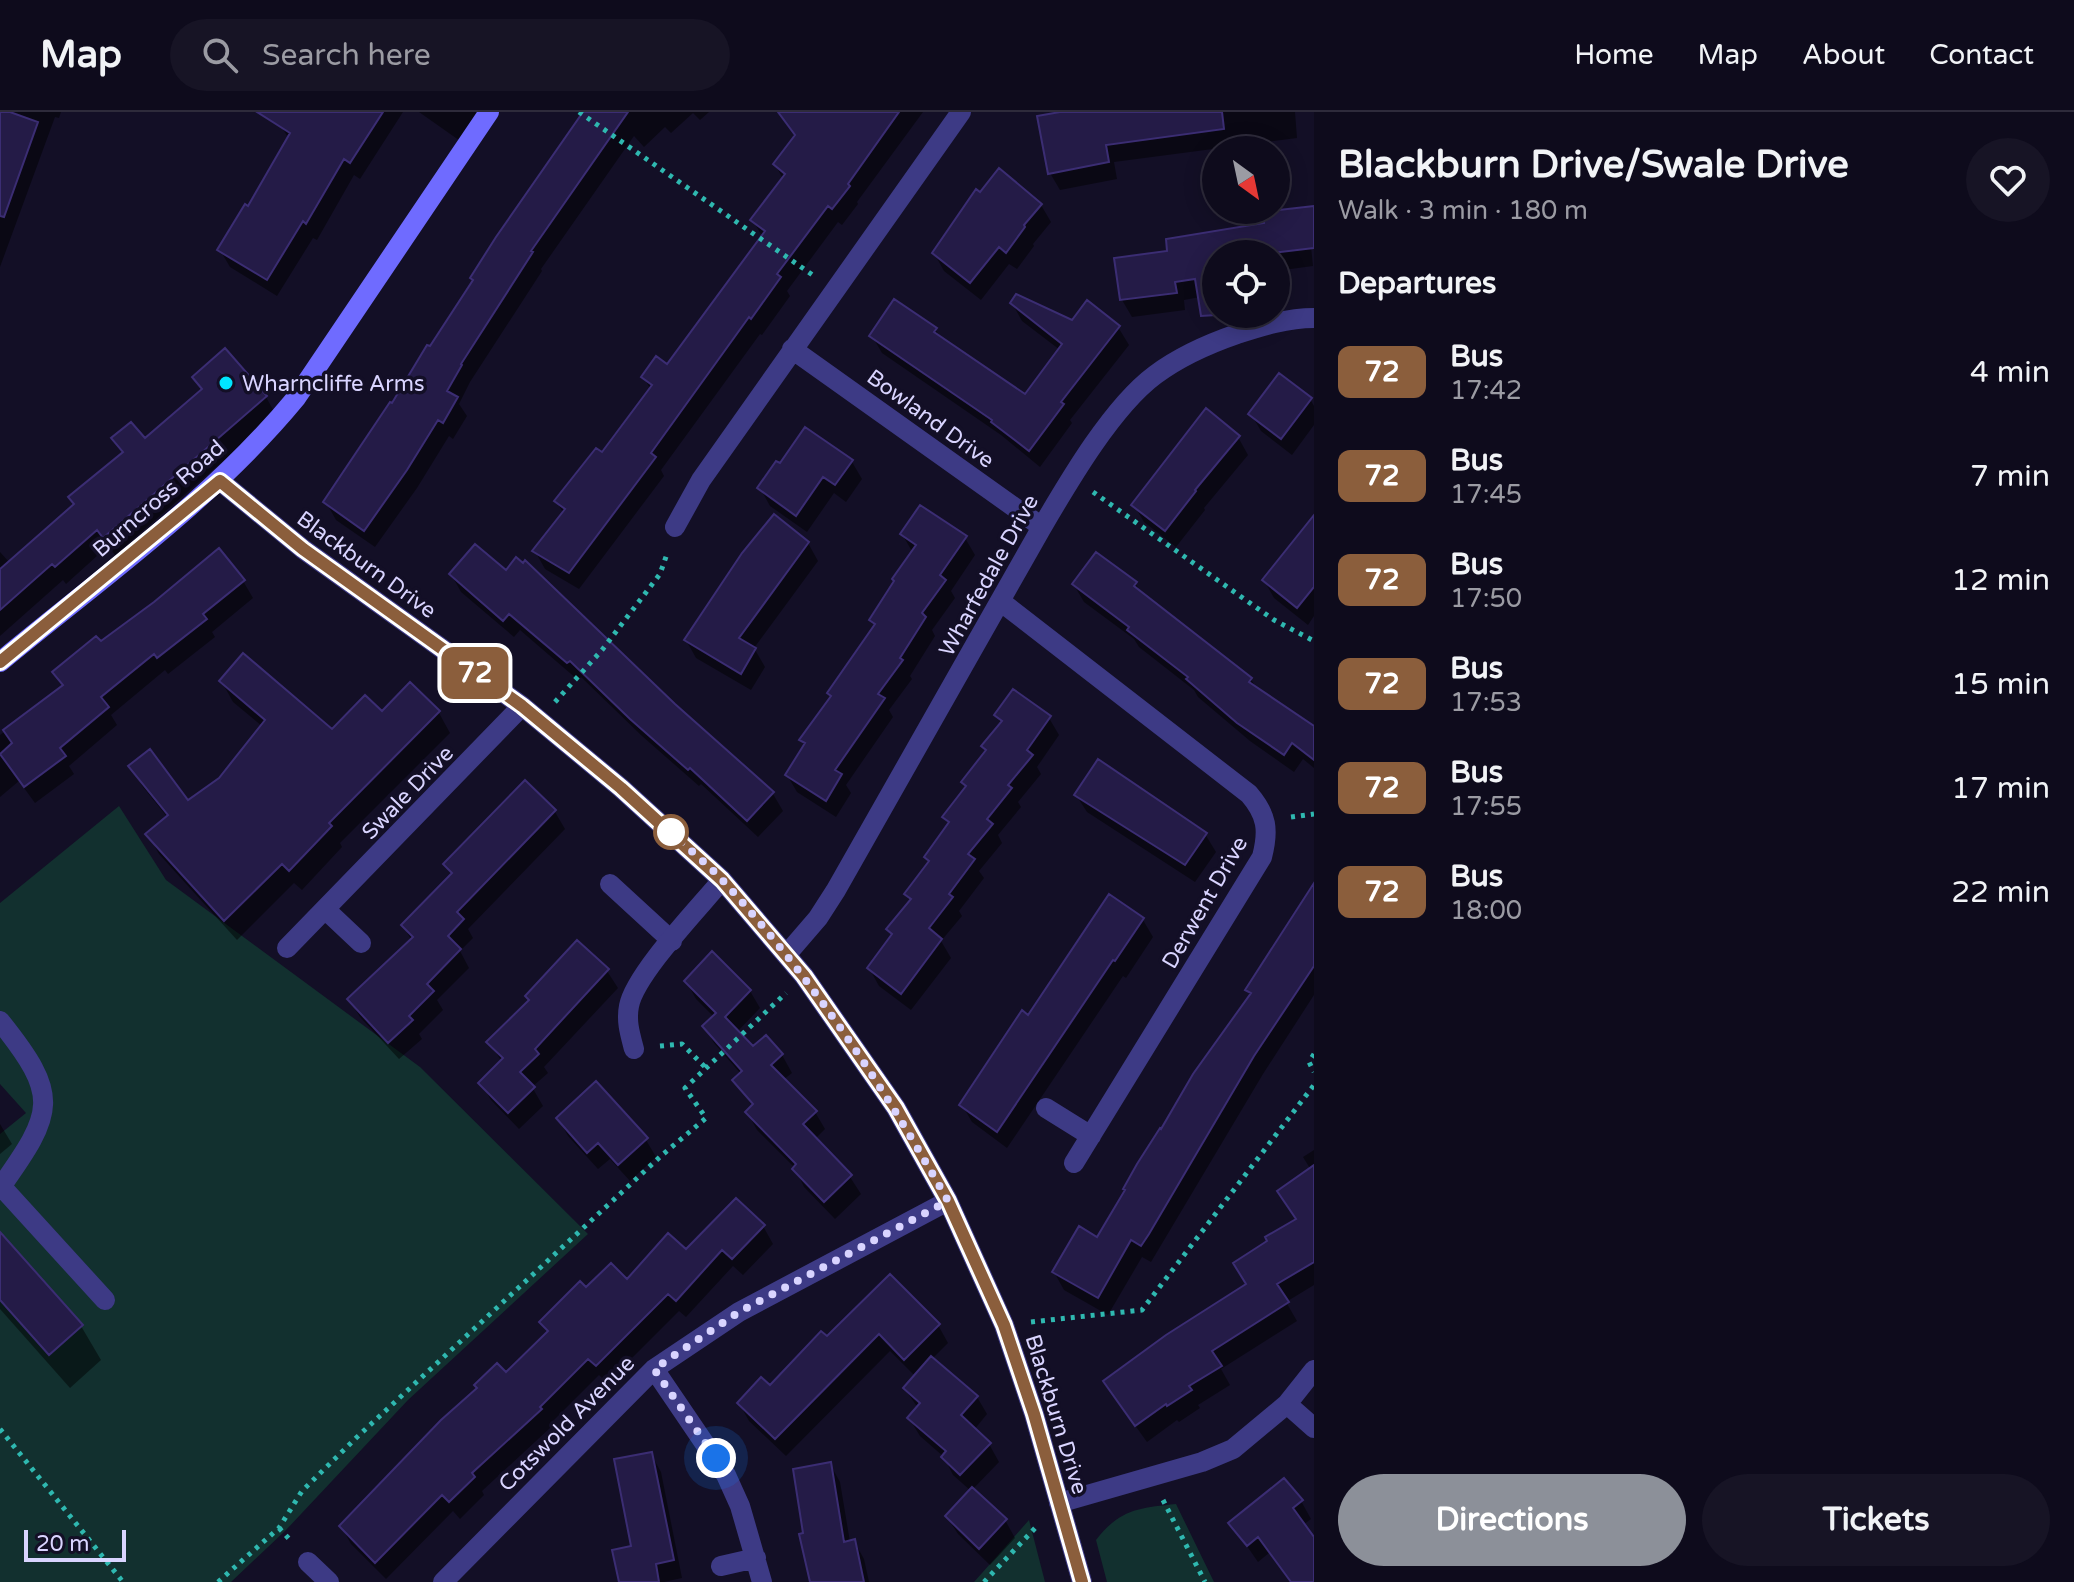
<!DOCTYPE html>
<meta charset="utf-8">
<style>
:root{--surface:#0e0b1c;--page:#171425;--text:#f1f3f6;--muted:#9b9ba3;--line:#2e2b3b;--accent:#8c9099}
body{margin:0;font-family:"Varela Round",sans-serif;background:var(--page);color:var(--text);height:100vh;display:flex;flex-direction:column;font-size:30px;white-space:nowrap}
*{box-sizing:border-box;margin:0}
p{font-size:26px;color:var(--muted)}
.icon{flex:none;width:44px;height:44px;fill:none;stroke:currentColor;stroke-width:2;stroke-linecap:round;stroke-linejoin:round}
.map{position:relative;flex:1;overflow:hidden}
.sheet{display:flex;flex-direction:column;background:var(--surface);width:760px}
.sheet>*{flex:none}
.badge{padding:0 16px;border-radius:12px;font-size:28px;line-height:52px}
.needle{width:52px;rotate:147deg}
.tools{position:absolute;left:1202px;top:24px;display:grid;gap:16px}
.tools a{display:grid;place-items:center;width:88px;height:88px;border-radius:50%;background:var(--surface);box-shadow:0 4px 20px #0003,0 0 0 2px var(--line);font-size:40px}
.scale{position:absolute;left:24px;bottom:20px;width:102px;box-sizing:border-box;padding-left:8px;border:4px solid #d9d4ff;border-top:0;font-size:22px;line-height:28px;white-space:nowrap;color:#d9d4ff;-webkit-text-stroke:6px #130f26;paint-order:stroke}
.you{position:absolute;width:40px;height:40px;margin:-20px;border:6px solid #fff;border-radius:50%;background:#1a73e8;box-shadow:0 0 0 12px #1a73e833}
.map>.badge{position:absolute;translate:-50% -50%;box-shadow:0 0 0 4px #fff}
h2{padding:0 24px;font-size:30px;line-height:72px}
.round{display:grid;place-items:center;flex:none;width:84px;height:84px;border-radius:42px;background:var(--page)}
.headline{display:flex;align-items:center;justify-content:space-between;height:136px;padding:0 24px}
h1{font-size:38px;font-weight:700;line-height:60px}
.action{display:flex;gap:16px;margin-top:auto;padding:16px 24px}
.action a{flex:1;height:92px;border-radius:48px;background:var(--accent);color:#fff;font-size:32px;font-weight:700;line-height:92px;text-align:center}
.action a+a{background:var(--page);color:var(--text)}
ul{padding:0;list-style:none}
li{display:flex;align-items:center;gap:24px;height:104px;padding:0 24px}
li div{flex:1}
li b{display:block;font-size:30px}
li em{font-style:normal}
li .badge{min-width:88px;font-weight:700;text-align:center}
header{display:flex;align-items:center;gap:48px;box-sizing:border-box;height:112px;padding:0 40px;background:var(--surface);border-bottom:2px solid var(--line)}
header strong{font-size:38px}
nav{display:flex;gap:44px;margin-inline-start:auto;font-size:28px}
.search{width:560px;height:72px;background:var(--page);display:flex;align-items:center;gap:20px;box-sizing:border-box;padding:0 28px;border-radius:44px;color:var(--muted);font-size:30px}
main{display:flex;flex:1;min-height:0}
.map>svg:first-child{display:block}
</style>
<header>
<strong>Map</strong>
<div class="search"><svg class="icon" aria-label="search" viewBox="0 0 24 24"><circle cx="10" cy="10" r="6"/><path d="M15 15l6 6"/></svg>Search here</div>
<nav><a>Home</a><a>Map</a><a>About</a><a>Contact</a></nav>
</header>
<main>
<div class="map">
<svg width="1314" height="1470" viewBox="0 0 1314 1470">
<rect width="100%" height="100%" fill="#130f26"/>
<path fill="#12302f" d="M119,694L166,768L420,955L588,1122L408,1288L286,1418L231,1470H0V1022L26,1001L0,972V791Z
M1176,1392L1214,1470H1107L1096,1428C1120,1397 1139,1396 1176,1392Z
M1029,1408L1045,1470H974Z"/>
<path fill="#0007" d="M0,0H61L59,6L55,5L0,155Z
M290,0H403L360,67L354,63L317,128L313,126L277,184L230,155L220,138L249,97L289,27L281,14Z
M419,0H485L463,31Z
M596,0H709L700,8L693,1L671,21L665,15L644,35L634,24L541,157L542,159L470,270L459,292L467,304L453,327L449,324L417,376L375,435L336,408L326,390Z
M778,0H923L857,90L858,92L842,113L838,110L787,179L790,184L762,223L760,222L661,358L664,364L579,477L545,457L535,439L564,402L556,389L603,343L651,278L644,266L668,255L763,126L753,108L783,67L775,52L796,24Z
M1068,0H1295L1297,26L1114,50L1117,67L1060,78L1050,61Z
M1041,93L1051,110L1033,132L1034,134L1017,157L1009,152L981,188L944,159L934,141Z
M1309,115L1313,154L1276,159V142H1216V182L1184,188L1185,198L1132,205L1122,188L1117,148Z
M1012,191L1072,211L1118,215L1129,233L1070,308L1072,311L1040,355L1001,323L882,241L872,224L935,217L942,228L1026,284L1060,238L1022,209Z
M225,239L266,285L276,303L115,443L108,434L66,472L63,468L0,524V440L10,451L75,393L123,342L114,327L145,329L202,280L194,266Z
M1310,287L1314,294V313L1292,343L1261,319L1251,302Z
M1238,325L1248,343L1204,396L1205,398L1176,435L1144,410L1134,393Z
M852,350L862,367L846,390L834,381L807,420L770,394L760,376Z
M1314,403V504L1308,513L1274,486L1264,468Z
M902,422L965,426L975,443L951,479L955,486L932,518L935,524L910,564L912,567L889,598L893,605L846,673L851,681L836,705L797,680L787,663L805,634L802,628L832,586L829,581L876,515L872,508L913,441Z
M808,431L818,449L754,536L765,555L751,578L696,546L686,528Z
M1097,442L1136,472L1142,483L1251,567L1257,578L1314,617V656L1303,647L1294,660L1250,629L1198,585L1194,578L1139,535L1134,527L1084,490L1074,473Z
M451,462L673,594L773,682L783,699L758,725L701,672L699,674L642,624L581,565L578,568L520,518L514,525L461,480Z
M243,469L253,486L212,520L215,525L168,562L165,558L111,603L117,613L69,654L74,662L35,691L19,669L0,685V623L63,575L55,560L101,532Z
M222,570L332,620L382,602L410,573L439,601L450,621L340,731L342,735L302,778L294,771L237,828L159,742L148,722L168,706L143,675L131,655L188,690L220,668L262,614L233,590Z
M996,603L1049,606L1059,623L1037,655L1041,662L1018,690L1021,695L998,723L1002,731L979,759L984,766L959,799L962,804L941,829L951,846L911,898L879,874L869,856L893,825L888,818L911,789L907,782L929,751L926,746L950,714L944,705L967,676L963,670L987,640L1002,613Z
M525,671L555,700L565,717L468,817L473,826L460,839L469,856L437,888L443,898L419,922L422,927L399,947L360,905L349,887L412,829L403,814L452,764L446,752Z
M1076,683L1205,722L1216,740L1195,770L1087,700Z
M1314,774V883L1263,962L1151,1150L1142,1145L1108,1203L1064,1178L1054,1160L1098,1127L1251,884L1248,878Z
M1143,808L1153,825L1126,866L1123,864L1007,1036L972,1010L962,993L1029,905Z
M607,859L618,876L544,955L548,961L532,975L543,994L519,1017L491,988L481,971L502,950L489,930Z
M686,869L750,879L760,896L737,920L753,937L782,943L792,961L783,968L815,1000L825,1017L815,1027L850,1065L861,1082L835,1107L804,1075L795,1056L757,1018L747,1000L753,995L735,968L741,962L714,931L704,914L714,905L696,887Z
M596,972L646,1028L656,1045L630,1069L610,1047L598,1057L568,1024L558,1006Z
M0,1012L12,1032L0,1042Z
M1314,1038V1173L1286,1190L1297,1209L1221,1257L1230,1273L1198,1293L1200,1296L1179,1310L1177,1308L1147,1330L1116,1287L1248,1173L1297,1108L1311,1058L1303,1045Z
M763,1114L773,1132L743,1163L733,1154L686,1205L679,1199L607,1271L599,1263L549,1313L550,1316L482,1379L484,1383L460,1407L453,1399L386,1467L351,1432L341,1414L548,1222L541,1210L586,1178L627,1170L686,1140Z
M0,1123L81,1214L101,1248L70,1276L0,1197Z
M938,1213L948,1231L932,1247L977,1285L987,1302L974,1318L989,1332L999,1350L972,1378L1005,1408L1015,1426L990,1453L958,1422L947,1405L971,1379L953,1363L944,1345L920,1324L909,1306L918,1296L905,1277L916,1265L890,1239L786,1344L749,1309L739,1291L770,1276L827,1227Z
M651,1342L661,1360L682,1466L664,1470H620L634,1435Z
M830,1352L840,1370L850,1430L854,1429L864,1447L869,1470H817L805,1422Z
M1301,1389L1311,1407L1303,1413L1314,1428V1470H1290L1269,1441L1258,1450L1231,1411Z"/>
<path fill="#241b47" stroke="#3b2d73" stroke-width="2" d="M0,0H10L38,10L4,105L0,104Z
M257,0H383L350,51L344,47L306,112L303,109L267,168L217,138L245,92L248,94L290,21Z
M583,0H628L531,139L533,140L461,252L462,253L447,279L458,285L443,311L438,308L407,358L364,419L323,390L390,290L392,291L427,233L430,234L473,168L470,166L496,125Z
M778,0H899L848,72L850,74L832,97L828,94L777,162L781,165L751,207L749,205L651,341L656,345L569,461L532,439L565,397L554,389L596,336L602,340L652,273L641,265L656,244L667,252L765,119L750,108L785,62L773,52L795,23Z
M1060,0H1222L1224,17L1106,33L1109,50L1048,62L1037,4Z
M999,56L1042,92L1024,113L1025,115L1006,141L999,135L970,171L932,141L976,77L980,80Z
M1314,94V136L1263,142H1216V203L1201,204L1195,167L1175,170L1177,181L1120,188L1114,146L1167,139L1166,127L1264,111L1262,100Z
M1016,182L1072,208L1087,188L1120,214L1061,290L1064,292L1029,339L991,310L992,308L869,224L894,187L937,216L934,220L1025,282L1062,232L1010,191Z
M225,236L267,284L103,426L97,418L55,455L52,452L0,498V457L74,392L68,385L123,340L111,326L131,310L145,326L202,277L192,265Z
M1279,261L1312,286L1281,327L1248,302Z
M1206,296L1240,324L1195,378L1196,379L1165,419L1131,393Z
M805,315L853,348L835,373L823,365L796,404L757,376L776,349L780,351Z
M920,393L967,424L940,463L946,468L922,501L926,505L900,546L903,548L878,582L885,586L835,658L842,662L826,689L785,663L805,631L799,628L831,584L827,581L875,512L869,508L894,469L892,467L916,433L900,422Z
M774,402L809,430L739,526L756,536L741,562L684,528L742,441Z
M1314,403V475L1297,496L1262,468Z
M475,432L506,458L516,445L523,451L525,448L675,592L774,680L747,709L690,656L688,658L630,607L570,549L567,551L509,502L503,509L449,462Z
M219,436L245,468L203,502L207,507L157,546L154,542L101,585L109,595L60,636L66,644L24,675L0,642L12,631L3,618L63,573L52,560L96,524L101,529L154,490Z
M1096,440L1137,470L1134,474L1252,566L1249,570L1314,614V648L1292,631L1284,643L1237,611L1186,567L1188,565L1127,518L1129,515L1072,472Z
M243,541L332,617L365,583L382,599L410,570L440,599L329,711L332,714L289,759L282,752L224,809L145,722L168,703L128,654L150,637L188,688L219,666L265,608L219,569Z
M1013,577L1051,604L1027,638L1033,643L1008,673L1012,676L987,707L993,712L968,742L975,747L949,782L953,785L929,816L942,827L901,882L867,856L892,822L886,817L911,787L904,782L929,749L924,745L949,710L942,705L966,674L961,670L986,638L981,634L1002,609L994,603Z
M1098,647L1207,721L1185,753L1074,683Z
M525,668L556,698L457,800L464,807L448,824L461,837L427,872L434,879L409,904L413,908L388,931L347,887L413,825L401,813L452,761L443,752Z
M1314,771V854L1254,944L1149,1122L1141,1134L1131,1128L1098,1186L1052,1160L1079,1114L1097,1125L1125,1078L1123,1077L1137,1052L1160,1016L1161,1017L1193,962L1251,881L1245,878Z
M1109,782L1144,806L1115,849L1113,848L997,1020L959,993L1022,898L1028,903Z
M577,828L609,857L535,937L539,942L520,960L535,975L508,1001L478,971L503,946L486,930L529,888L525,884Z
M712,839L751,878L725,905L753,934L766,923L783,942L771,953L817,999L803,1012L852,1063L824,1090L792,1057L796,1052L745,1000L753,992L732,968L742,959L702,914L716,901L684,869Z
M596,969L648,1026L618,1053L598,1031L587,1041L556,1006Z
M1314,1053V1150L1277,1172L1289,1190L1212,1239L1222,1254L1189,1274L1192,1278L1167,1294L1166,1292L1135,1314L1103,1269L1166,1223L1246,1172L1233,1151L1267,1129L1265,1125L1296,1107L1277,1079Z
M736,1086L765,1113L732,1147L722,1138L676,1189L668,1182L596,1254L588,1247L540,1295L542,1297L472,1361L475,1365L449,1390L442,1383L375,1451L339,1414L441,1308L477,1276L474,1273L497,1251L506,1260L548,1219L539,1210L580,1169L586,1175L611,1151L627,1167L668,1121L686,1137Z
M0,1120L83,1213L49,1243L0,1188Z
M890,1162L940,1212L904,1248L879,1222L775,1327L737,1291L761,1265L770,1273L821,1219L827,1224Z
M931,1244L978,1284L961,1303L991,1331L960,1363L941,1345L946,1339L907,1306L920,1291L903,1276Z
M652,1340L674,1448L656,1452L659,1470H619L612,1438L631,1434L614,1347Z
M831,1350L844,1430L855,1427L864,1470H810L799,1422L803,1421L793,1357Z
M1284,1366L1303,1388L1293,1396L1314,1425V1470H1291L1258,1425L1247,1434L1228,1411Z
M972,1375L1007,1407L979,1437L945,1404Z"/>
<g fill="none" stroke-linecap="round" stroke-linejoin="round">
<path stroke="#2fb8b0" stroke-width="5" stroke-dasharray="4 6" stroke-linecap="butt" d="M579,0L814,164
M1093,380L1274,508L1314,529
M555,590L602,538L660,462L668,439
M1291,705L1314,702
M660,934L682,932L705,955
M1314,942L1309,950L1314,960
M1031,1210L1142,1198L1314,973
M0,1317L123,1470
M1163,1388L1205,1470
M279,1416L292,1430
M218,1470L279,1416L302,1379L356,1326L661,1044L706,1006L685,976L786,881
M984,1470L1039,1412"/>
<path stroke="#3d3a85" stroke-width="20" d="M610,772L672,829
M0,909C60,984 55,999 0,1076
M1,1074L105,1188"/>
<path stroke="#3d3a85" stroke-width="20" d="M792,237L1042,415
M220,369L303,437L522,594L621,676L722,768L804,864L896,996L948,1089L1004,1213L1034,1302L1082,1470
M675,415L701,368L961,0
M1000,489L1249,682C1267,703 1269,718 1262,745L1074,1051
M326,798L361,831
M287,836L522,594
M787,842L818,806L836,778L1042,415C1069,369 1112,295 1155,263C1179,245 1208,232 1237,222C1262,214 1287,206 1314,206
M634,937C630,922 626,909 629,894C635,862 699,796 722,768
M1046,996L1091,1024
M654,1257L726,1363L740,1394L762,1470
M1287,1292L1314,1316
M1059,1391L1202,1350L1233,1337L1287,1292L1314,1258
M308,1450L329,1470
M721,1454L756,1446
M443,1470L654,1257L739,1200L948,1089"/>
<path stroke="#6f6bff" stroke-width="20" d="M0,550C101,466 212,388 296,286L489,0"/>
</g>
<g fill="none" stroke-linecap="round" stroke-linejoin="round">
<defs>
<path id="line" d="M0,550L220,369L303,437L522,594L621,676L722,768L804,864L896,996L948,1089L1004,1213L1034,1302L1082,1470"/>
</defs>
<use href="#line" stroke="#fff" stroke-width="18"/>
<use href="#line" stroke="#8b5e3c" stroke-width="12"/>
<path stroke="#d9d4ff" stroke-width="8" stroke-dasharray="0 14.4" d="M671,720C688,737 708,752 724,770C814,868 883,974 948,1089L739,1200L654,1257L716,1346"/>
</g>
<circle fill="#00e5ff" stroke="#130f26" stroke-width="3" cx="226" cy="271" r="8"/>
<circle fill="#fff" stroke="#8b5e3c" stroke-width="4" cx="671" cy="720" r="16"/>
<g text-anchor="middle" stroke-width="7" stroke-linejoin="round" paint-order="stroke">
<g font-size="22" fill="#d9d4ff" stroke="#130f26" text-anchor="start">
<text x="242" y="279">Wharncliffe Arms</text>
</g>
<g font-size="22" fill="#d9d4ff" stroke="#130f26">
<text transform="translate(931 306) rotate(36)" y="8">Bowland Drive</text>
<text transform="translate(158 386) rotate(-41)" y="8">Burncross Road</text>
<text transform="translate(367 452) rotate(36)" y="8">Blackburn Drive</text>
<text transform="translate(988 463) rotate(-61)" y="8">Wharfedale Drive</text>
<text transform="translate(407 680) rotate(-46)" y="8">Swale Drive</text>
<text transform="translate(1204 790) rotate(-60)" y="8">Derwent Drive</text>
<text transform="translate(1057 1302) rotate(73)" y="8">Blackburn Drive</text>
<text transform="translate(566 1311) rotate(-45)" y="8">Cotswold Avenue</text>
</g>
</g>
</svg>
<div class="tools">
<a><svg class="needle" viewBox="-14 -14 28 28"><path d="M0-13l5 13h-10z" fill="#e53935"/><path d="M0 13l5-13h-10z" fill="#9b9ba3"/></svg></a>
<a><svg class="icon" aria-label="locate" viewBox="0 0 24 24"><circle cx="12" cy="12" r="6"/><path d="M12 2v4M12 18v4M2 12h4M18 12h4"/></svg></a>
</div>
<div class="scale">20 m</div>
<div class="you" style="left:716px;top:1346px"></div>
<b class="badge" style="left:475px;top:561px;background:#8b5e3c;color:#fff">72</b>
</div>
<section class="sheet">
<div class="headline"><div><h1>Blackburn Drive/Swale Drive</h1><p>Walk · 3 min · 180 m</p></div><a class="round"><svg class="icon" aria-label="heart" viewBox="0 0 24 24"><path d="M12 20l-8-8c-3-5 5-10 8-4 3-6 11-1 8 4z"/></svg></a></div>
<h2>Departures</h2>
<ul>
<li><span class="badge" style="background:#8b5e3c;color:#fff">72</span><div><b>Bus</b><p>17:42</p></div><em>4 min</em></li>
<li><span class="badge" style="background:#8b5e3c;color:#fff">72</span><div><b>Bus</b><p>17:45</p></div><em>7 min</em></li>
<li><span class="badge" style="background:#8b5e3c;color:#fff">72</span><div><b>Bus</b><p>17:50</p></div><em>12 min</em></li>
<li><span class="badge" style="background:#8b5e3c;color:#fff">72</span><div><b>Bus</b><p>17:53</p></div><em>15 min</em></li>
<li><span class="badge" style="background:#8b5e3c;color:#fff">72</span><div><b>Bus</b><p>17:55</p></div><em>17 min</em></li>
<li><span class="badge" style="background:#8b5e3c;color:#fff">72</span><div><b>Bus</b><p>18:00</p></div><em>22 min</em></li>
</ul>
<div class="action"><a>Directions</a><a>Tickets</a></div>
</section>
</main>
